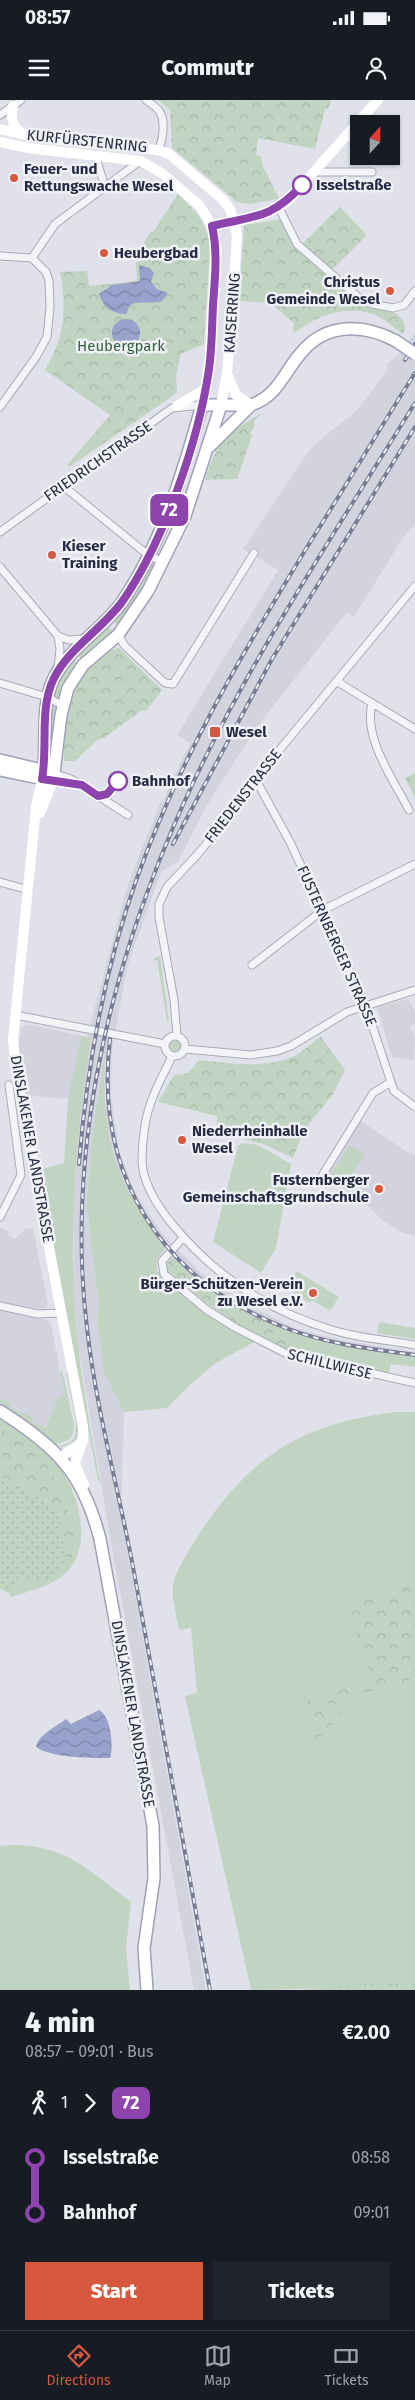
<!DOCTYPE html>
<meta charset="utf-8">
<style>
:root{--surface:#171b24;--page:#20242c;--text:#f1f3f6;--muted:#9ea1a6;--line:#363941;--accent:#d6583e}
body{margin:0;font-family:"Fira Sans",sans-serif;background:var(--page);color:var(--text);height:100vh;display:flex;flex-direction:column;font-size:19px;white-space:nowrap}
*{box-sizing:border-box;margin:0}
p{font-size:16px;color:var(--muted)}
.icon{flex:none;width:28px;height:28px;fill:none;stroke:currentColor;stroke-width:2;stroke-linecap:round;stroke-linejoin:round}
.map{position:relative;height:1890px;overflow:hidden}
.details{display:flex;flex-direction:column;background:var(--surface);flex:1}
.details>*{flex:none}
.badge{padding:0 10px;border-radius:8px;font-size:18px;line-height:32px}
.needle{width:32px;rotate:21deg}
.controls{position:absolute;left:350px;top:15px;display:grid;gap:10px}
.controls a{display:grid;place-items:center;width:50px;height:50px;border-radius:0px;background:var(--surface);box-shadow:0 1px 4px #0004;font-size:25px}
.map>.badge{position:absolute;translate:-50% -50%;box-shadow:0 0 0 2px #fff}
.legs{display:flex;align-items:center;gap:8px;height:55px;padding:0 25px;font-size:16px}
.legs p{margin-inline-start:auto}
.overview{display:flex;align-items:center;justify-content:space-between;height:85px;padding:0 25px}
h1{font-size:28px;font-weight:800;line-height:38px}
.primary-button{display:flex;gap:10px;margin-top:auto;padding:10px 25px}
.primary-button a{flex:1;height:58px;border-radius:0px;background:var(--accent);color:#fff;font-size:20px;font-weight:800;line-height:58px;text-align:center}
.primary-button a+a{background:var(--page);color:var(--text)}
ul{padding:0 25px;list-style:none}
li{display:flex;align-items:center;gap:18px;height:55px;font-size:19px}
li i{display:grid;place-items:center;width:8px;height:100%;margin:0 6px;background:currentColor}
li i::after{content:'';width:12px;height:12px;margin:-6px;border:4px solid;border-radius:50%;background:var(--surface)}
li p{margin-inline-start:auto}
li:first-child i{background:linear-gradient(#0000 50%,currentColor 0)}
li:last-child i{background:linear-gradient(currentColor 50%,#0000 0)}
.status{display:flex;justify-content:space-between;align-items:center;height:35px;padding:0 25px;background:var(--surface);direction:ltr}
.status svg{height:14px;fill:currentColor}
header{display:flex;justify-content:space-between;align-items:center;height:65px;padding:0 25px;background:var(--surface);font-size:22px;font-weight:800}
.tab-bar{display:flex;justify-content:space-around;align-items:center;height:70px;border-top:1px solid var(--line);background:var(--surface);font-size:14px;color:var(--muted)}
.tab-bar a{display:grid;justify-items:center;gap:2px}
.tab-bar .active{color:var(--accent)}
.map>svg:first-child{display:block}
</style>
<div class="status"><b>08:57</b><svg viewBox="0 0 49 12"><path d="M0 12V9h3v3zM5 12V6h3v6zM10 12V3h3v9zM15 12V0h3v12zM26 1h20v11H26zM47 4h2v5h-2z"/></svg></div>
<header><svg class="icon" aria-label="menu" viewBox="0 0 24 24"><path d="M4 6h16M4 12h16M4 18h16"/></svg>Commutr<svg class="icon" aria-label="person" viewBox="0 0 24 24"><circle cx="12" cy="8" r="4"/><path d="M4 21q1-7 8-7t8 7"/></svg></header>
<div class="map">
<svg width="415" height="1890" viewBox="0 0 415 1890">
<defs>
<pattern id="forest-crowns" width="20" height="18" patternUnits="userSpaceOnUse" patternTransform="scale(1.25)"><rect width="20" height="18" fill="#c1d4c2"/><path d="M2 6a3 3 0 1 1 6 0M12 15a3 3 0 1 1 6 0" fill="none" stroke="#a6b6a8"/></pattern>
<pattern id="garden-dots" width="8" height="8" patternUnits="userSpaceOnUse" patternTransform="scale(1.25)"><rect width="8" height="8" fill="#c1d4c2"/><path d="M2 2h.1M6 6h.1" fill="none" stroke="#a6b6a8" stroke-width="1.8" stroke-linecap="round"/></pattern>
<pattern id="water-waves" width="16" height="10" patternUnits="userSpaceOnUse" patternTransform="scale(1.25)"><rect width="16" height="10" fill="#99a2cc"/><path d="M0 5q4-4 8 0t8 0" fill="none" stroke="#7d84a7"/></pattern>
</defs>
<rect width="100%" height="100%" fill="#e0e1ea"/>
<path fill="#d2d3df" d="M415,233V424L402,439L354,517L347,512L267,614L238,656L207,705L178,761L162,771L159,778L128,864L112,948L111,997L119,1051L136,1095L164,1136L201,1173L246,1204L294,1228L340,1240L415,1252V1257L331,1244L275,1226L246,1212L213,1192L190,1174L149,1125L118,1070L106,1024V953L92,1035L86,1111L89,1112V1130L98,1197L97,1223L104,1273L124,1312L121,1416L206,1890H194L110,1438L78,1243L74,1191L73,1105L80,1007L91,938L87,937L128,784L161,701H163L190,643L177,635L278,470L243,449L305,356L315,344L356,311L387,271V264L399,254Z
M408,899L415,912V924L410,926L415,937L414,961L392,957L377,907Z
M27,924L81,936L68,999L25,995L18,952L21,927Z
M360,1020L407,1052L415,1055V1136L401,1132L384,1121L362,1101L324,1077Z
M0,1127L9,1132L8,1135L15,1139L25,1129L33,1128L48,1205L43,1209L0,1202Z
M0,1210L48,1220L51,1224L65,1296L58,1297L46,1328L32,1322L33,1317L9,1308L11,1303L0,1299Z"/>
<path fill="#c1d4c2" d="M151,462L157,467L118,529L114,520Z
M107,527L113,530L114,533L83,560L78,555Z
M73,560L78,566L61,598H56L53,595L61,575Z
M53,601L56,607L51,660Z
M160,856L169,921H167L157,860L153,861L154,858Z
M81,936L91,938C75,1039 67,1141 78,1243C83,1290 92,1336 100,1382L98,1381L39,1070L64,1063L68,999Z
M169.5 946a5.5 5.5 0 1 1 11 0a5.5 5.5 0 1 1-11 0Z
M106,947C100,1032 112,1080 166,1147L157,1159V1171L204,1212L254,1242L216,1263L192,1283L167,1308L124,1312L104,1273L97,1223L98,1197L89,1130V1113L86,1112L92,1035Z
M242,1043L258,1045L291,1064L276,1148L261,1173L213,1142L238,1046Z
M349,1045L365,1054L345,1086L330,1076Z
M297,1171L339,1197L330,1211L312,1200L310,1203L287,1188Z
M379,1222L415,1228V1239L377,1233Z
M295,1233L331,1244L415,1257V1267L391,1264L388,1274L297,1253L289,1250Z
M62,1270L74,1324L73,1333L70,1339L55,1345L0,1307V1299L11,1303L10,1308L33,1317L32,1322L46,1328L58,1297L65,1296L60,1272Z
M66,1271L68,1272C73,1292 86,1325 74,1343L62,1347L59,1346L71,1342L75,1336L76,1322Z
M396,1312H415V1883C360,1884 306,1890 251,1890L185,1596L197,1593L191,1528L179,1530C177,1518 171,1496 173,1485C175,1472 194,1442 201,1431C253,1354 304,1323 396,1312Z
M0,1319C21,1333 41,1346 57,1365C81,1393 96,1456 58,1479C44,1488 27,1492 11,1497L9,1493L14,1491L22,1476L70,1414C52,1369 42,1353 0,1328Z
M10,1745C66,1744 89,1771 131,1802L126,1847L130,1890H0V1746Z"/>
<path fill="url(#forest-crowns)" d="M158,0H331L328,9H325L315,49L258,38L256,55L261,56L262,64L279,99L250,104L237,102L172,48L170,10Z
M178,94C196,112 206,120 210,146L204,244L181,254L176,275L177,293L69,367L67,365L110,315L45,270C65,237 67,209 60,172L87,171L89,186L137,181L136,162L142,161C141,148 144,141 151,131L153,132Z
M340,107L367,135L328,174C337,182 348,195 358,200C372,207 414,210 403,234C393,227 382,217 370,213C344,205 313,217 293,234L294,223L270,203L239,201L244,125L283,119L290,138L298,148Z
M265,311L253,321L255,326L250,333L252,336L237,379L205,380C218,338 228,333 265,311Z
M119,548L162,590L147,610L141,611L104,638L97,640L75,661H64C61,626 75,555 119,548Z
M415,673V697L405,678Z
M321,937L345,970L334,993L304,1030L293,1058L263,1044L217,1032V1016L158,1002L174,975C188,975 192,970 199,960C229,963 263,969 292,957C303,953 310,943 321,937Z
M174,1156C207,1192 249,1217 295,1233L289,1250C243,1232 202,1202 166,1169L168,1162Z
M0,1328C15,1337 30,1345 41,1358C55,1374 79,1428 75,1448C74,1454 70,1461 67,1466L56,1406L0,1377Z
M415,1482V1579L358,1594L313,1647L307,1600L371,1581L348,1503Z
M415,1883V1890H300L342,1885Z"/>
<path fill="url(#garden-dots)" d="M0,1377L56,1406L67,1466L56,1469L51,1479L36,1483L22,1476L14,1491L9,1493L0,1489Z"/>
<path fill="url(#water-waves)" d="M139,165L149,168L154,173L151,182L157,189L168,193L161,202L134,203L128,207L127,214C112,214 103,207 99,194L112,185L140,181Z
M112 233a14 14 0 1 1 28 0a14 14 0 1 1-28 0Z
M99,1610C111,1616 114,1646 110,1658C91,1658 51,1658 36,1647C38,1635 57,1626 66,1619L71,1624Z"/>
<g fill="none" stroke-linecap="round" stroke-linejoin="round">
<defs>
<path id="street" d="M146,0C151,4 159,8 161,14C165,23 163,41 158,50
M0,15L21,0
M95,55L105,87
M314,72H372
M279,108L297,144L359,198L372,204L393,208L404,205L415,191
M0,156L32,158
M32,158L55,124L140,61
M0,307L36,257L47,237L50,207L49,181L46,172L32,158
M62,385L148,455L163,462
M0,432L172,308L202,305
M0,467L58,536L60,549L58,568
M118,535L125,546L165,583L173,584L254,453
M58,536L69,540L84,539
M336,581L415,629
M0,583L47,597L62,605
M372,603C363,638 393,679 409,710
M54,673L73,680L128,715
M53,681L80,685
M257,682L290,742L365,904L394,991L415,1007
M0,782L29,790
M252,865L323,810L415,764
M15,915L165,944
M165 946a10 10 0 1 1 20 0a10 10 0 1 1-20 0Z
M177,936L174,900L159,817V804L167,787L197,755L257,682L272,659L415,486
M185,949L251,955L277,951L291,946L347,912L415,890
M172,956C166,970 158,983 153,997C145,1015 142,1042 142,1061C143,1085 158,1107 173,1125C214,1175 267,1210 329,1229C356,1238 387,1240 415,1245
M320,1079L373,993L391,982
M0,1117L21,1075L9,985
M183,1138L162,1161L164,1174L207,1210L236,1228L287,1254L415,1283
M0,1206L38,1214L61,1213"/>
<path id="primary" d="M210,346L251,305
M0,660L50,672
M0,670L53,681L61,615L68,588L83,565L118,535L148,491L185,416L221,305
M42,679C49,647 39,608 54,578C69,548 103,529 122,502C162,443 183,373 202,305H251C278,296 284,272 301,253C326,222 364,224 396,241
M0,1311C57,1347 83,1373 100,1439L153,1726L154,1778L144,1848L147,1890"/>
</defs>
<use href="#street" stroke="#a9aab8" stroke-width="9"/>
<use href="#primary" stroke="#9fa1b7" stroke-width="14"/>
<use href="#street" stroke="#f3f4f8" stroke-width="7"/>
<path stroke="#fff" stroke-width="10" d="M13,6C11,17 11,26 22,33
M0,29L25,35L78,42L158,50L169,54L221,98L230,109L234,121L237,136L230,238L227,273L221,305
M0,42L28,48L141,61L163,74L200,106L212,126L217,150L209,268L202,305
M212,126C238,120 267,118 289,100L378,0
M228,276L236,295L251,305
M177,306L205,289
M42,679L36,707L13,940L18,983L83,1327V1340L75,1364L84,1385
M40,713L53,681
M61,1357L81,1343"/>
<use href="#primary" stroke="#fff" stroke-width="11"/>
<defs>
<path id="rail" d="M405,260L415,244
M173,744L272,559L415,327
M110,939C94,1073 160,1180 286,1228C327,1244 371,1249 415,1255
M79,1064C87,966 104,870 137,778C180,658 243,552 309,444C345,387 379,330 415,273
M210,1890C185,1749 159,1608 133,1467C118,1387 96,1309 87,1228C67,1064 104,893 167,742C231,586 327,446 415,303"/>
</defs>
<use href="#rail" stroke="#797b95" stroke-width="4"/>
<use href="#rail" stroke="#f0f1f7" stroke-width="2" stroke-dasharray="5.5" stroke-linecap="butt"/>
<defs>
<path id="primary-bridge" d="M396,241L415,254"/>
</defs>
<use href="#primary-bridge" stroke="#9fa1b7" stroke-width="14" stroke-linecap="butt"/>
<use href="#primary-bridge" stroke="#fff" stroke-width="11"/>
</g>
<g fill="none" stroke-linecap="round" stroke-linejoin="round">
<defs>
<path id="line-1" d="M118,681L107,694L98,696L82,685L42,679C48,647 39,608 54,578C69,548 102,529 122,502C164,441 198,343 209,269C212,248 212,226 213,205C215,178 218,152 212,126C253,116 272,119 302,85"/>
</defs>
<use href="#line-1" stroke="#fff" stroke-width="11"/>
<use href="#line-1" stroke="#8e44ad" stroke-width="8"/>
</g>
<g fill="#d6583e" stroke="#f0f1f7" stroke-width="2">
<circle cx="14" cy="78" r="5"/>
<circle cx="104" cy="153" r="5"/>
<circle cx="390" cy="191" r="5"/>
<circle cx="52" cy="455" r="5"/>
<rect x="209" y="626" width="12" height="12" rx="2.5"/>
<circle cx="182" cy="1040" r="5"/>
<circle cx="379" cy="1089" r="5"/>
<circle cx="313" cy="1193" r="5"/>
</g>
<g fill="#fff" stroke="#8e44ad" stroke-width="2.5">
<circle cx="302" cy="85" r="9"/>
<circle cx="118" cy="681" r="9"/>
</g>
<g text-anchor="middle" stroke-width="5" stroke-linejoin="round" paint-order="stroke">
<g font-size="15" fill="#282943" stroke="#f0f1f7">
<text transform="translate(87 41) rotate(6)" y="5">KURFÜRSTENRING</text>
<text transform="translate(232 213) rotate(-86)" y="5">KAISERRING</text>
<text transform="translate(98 361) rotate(-35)" y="5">FRIEDRICHSTRASSE</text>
<text transform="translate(243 696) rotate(-52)" y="5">FRIEDENSTRASSE</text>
<text transform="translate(337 846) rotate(66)" y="5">FUSTERNBERGER STRASSE</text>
<text transform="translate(32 1049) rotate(80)" y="5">DINSLAKENER LANDSTRASSE</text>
<text transform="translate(330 1264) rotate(14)" y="5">SCHILLWIESE</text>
<text transform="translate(133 1614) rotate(80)" y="5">DINSLAKENER LANDSTRASSE</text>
</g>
<g font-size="15" font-weight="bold" fill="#282943" stroke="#f0f1f7" text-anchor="start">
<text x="24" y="74">Feuer- und<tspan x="24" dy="17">Rettungswache Wesel</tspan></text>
<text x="114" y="158">Heubergbad</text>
<text x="380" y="187" text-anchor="end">Christus<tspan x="380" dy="17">Gemeinde Wesel</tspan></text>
<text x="62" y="451">Kieser<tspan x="62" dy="17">Training</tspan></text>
<text x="226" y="637">Wesel</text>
<text x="192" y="1036">Niederrheinhalle<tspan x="192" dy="17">Wesel</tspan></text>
<text x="369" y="1085" text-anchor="end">Fusternberger<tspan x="369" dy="17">Gemeinschaftsgrundschule</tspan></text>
<text x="303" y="1189" text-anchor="end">Bürger-Schützen-Verein<tspan x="303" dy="17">zu Wesel e.V.</tspan></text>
</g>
<g font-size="15" font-weight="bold" fill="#282943" stroke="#f0f1f7" text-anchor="start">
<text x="316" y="90">Isselstraße</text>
<text x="132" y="686">Bahnhof</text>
</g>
<g font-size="15" fill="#345f3a" stroke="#f0f1f7">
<text x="121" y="251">Heubergpark</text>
</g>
</g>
</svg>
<div class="controls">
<a><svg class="needle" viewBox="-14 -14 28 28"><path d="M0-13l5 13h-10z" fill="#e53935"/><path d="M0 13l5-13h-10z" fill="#9ea1a6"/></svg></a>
</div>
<b class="badge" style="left:169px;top:410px;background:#8e44ad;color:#fff">72</b>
</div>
<section class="details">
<div class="overview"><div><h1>4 min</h1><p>08:57 – 09:01 · Bus</p></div><b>€2.00</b></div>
<div class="legs"><svg class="icon" aria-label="walk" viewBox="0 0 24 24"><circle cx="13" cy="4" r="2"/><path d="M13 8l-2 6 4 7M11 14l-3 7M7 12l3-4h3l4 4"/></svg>1<svg class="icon" aria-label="forward" viewBox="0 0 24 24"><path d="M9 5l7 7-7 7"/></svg><b class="badge" style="background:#8e44ad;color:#fff">72</b></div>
<ul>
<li><i style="color:#8e44ad"></i><b>Isselstraße</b><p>08:58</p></li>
<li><i style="color:#8e44ad"></i><b>Bahnhof</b><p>09:01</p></li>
</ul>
<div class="primary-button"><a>Start</a><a>Tickets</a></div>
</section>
<nav class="tab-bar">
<a class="active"><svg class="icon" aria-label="directions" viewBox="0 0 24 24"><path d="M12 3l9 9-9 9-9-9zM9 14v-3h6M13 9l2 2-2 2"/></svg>Directions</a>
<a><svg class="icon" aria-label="map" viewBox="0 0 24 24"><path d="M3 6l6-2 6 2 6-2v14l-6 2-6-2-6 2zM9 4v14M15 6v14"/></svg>Map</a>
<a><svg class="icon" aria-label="tickets" viewBox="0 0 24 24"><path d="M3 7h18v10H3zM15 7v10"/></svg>Tickets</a>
</nav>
